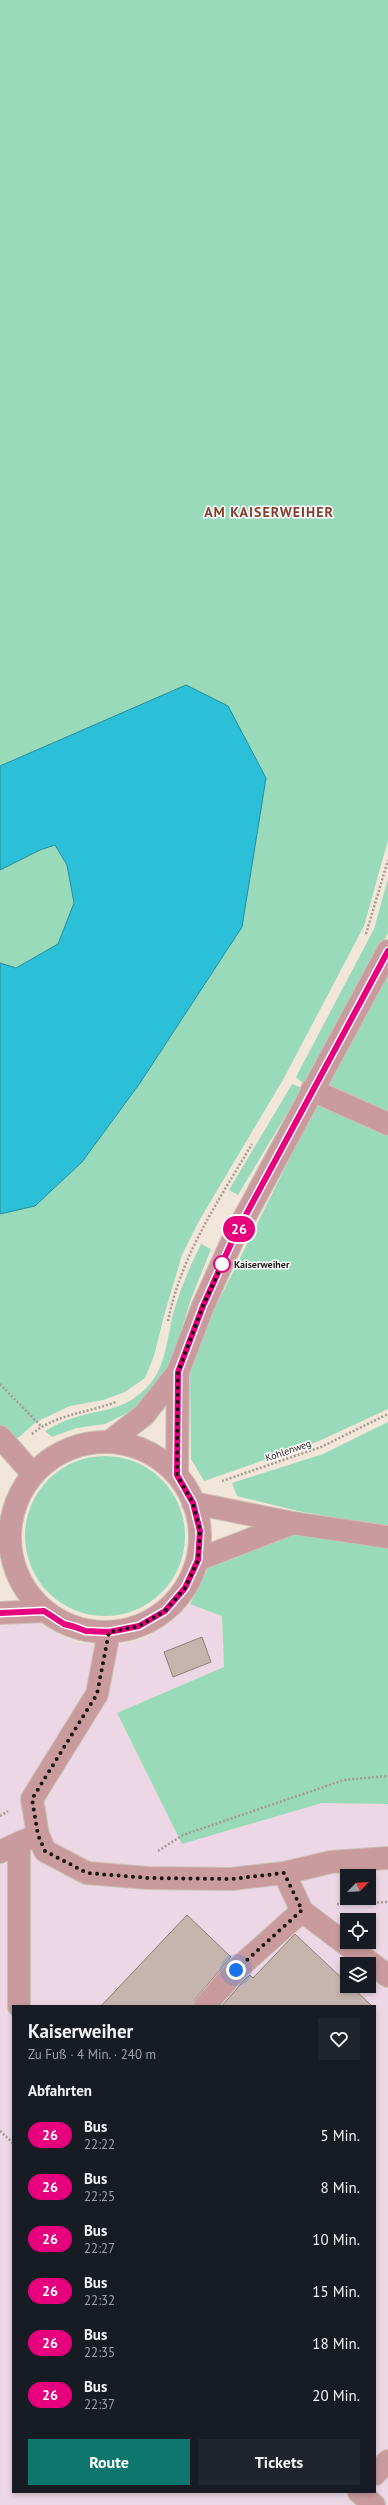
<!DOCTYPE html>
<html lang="de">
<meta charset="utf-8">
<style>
:root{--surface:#171b24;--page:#20242c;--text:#f1f3f6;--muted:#9ea1a6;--accent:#0f766e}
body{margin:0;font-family:"PT Sans",sans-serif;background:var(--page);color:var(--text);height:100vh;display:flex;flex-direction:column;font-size:15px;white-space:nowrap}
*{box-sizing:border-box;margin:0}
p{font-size:13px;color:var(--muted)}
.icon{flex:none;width:22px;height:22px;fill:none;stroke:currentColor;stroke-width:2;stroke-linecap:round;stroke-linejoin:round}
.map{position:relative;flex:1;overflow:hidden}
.drawer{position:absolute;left:12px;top:2005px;width:364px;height:488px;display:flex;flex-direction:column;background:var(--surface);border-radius:0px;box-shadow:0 2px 6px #0003}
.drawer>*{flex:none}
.badge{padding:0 8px;border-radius:13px;font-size:14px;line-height:26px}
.needle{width:26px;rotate:65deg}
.controls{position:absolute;left:340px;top:1869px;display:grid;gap:8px}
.controls a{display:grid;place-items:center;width:36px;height:36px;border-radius:0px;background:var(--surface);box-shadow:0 2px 6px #0003;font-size:20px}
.you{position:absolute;width:20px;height:20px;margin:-10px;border:3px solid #fff;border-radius:50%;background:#1a73e8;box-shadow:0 0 0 6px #1a73e833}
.map>.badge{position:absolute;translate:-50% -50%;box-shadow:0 0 0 2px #fff}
h2{padding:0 16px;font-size:15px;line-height:36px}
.round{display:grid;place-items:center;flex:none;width:42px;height:42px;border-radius:0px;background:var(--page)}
.overview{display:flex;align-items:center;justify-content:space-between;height:68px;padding:0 16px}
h1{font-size:19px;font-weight:600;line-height:30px}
.cta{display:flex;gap:8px;margin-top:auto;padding:8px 16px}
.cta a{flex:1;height:46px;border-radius:0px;background:var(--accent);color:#fff;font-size:16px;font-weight:600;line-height:46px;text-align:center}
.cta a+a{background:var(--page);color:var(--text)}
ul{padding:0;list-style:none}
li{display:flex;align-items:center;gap:12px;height:52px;padding:0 16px}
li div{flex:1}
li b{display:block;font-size:15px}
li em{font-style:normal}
li .badge{min-width:44px;font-weight:700;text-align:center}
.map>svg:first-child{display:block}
</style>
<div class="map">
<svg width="388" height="2505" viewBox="0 0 388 2505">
<rect width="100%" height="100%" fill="#f2e5d9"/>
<path fill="#edd7e4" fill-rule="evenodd" d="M190,1604L222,1616L224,1667L117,1713L182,1844L322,1803L388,1804V2505H0V1625L42,1622L60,1635L80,1643L116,1645L146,1638L173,1620ZM347,1876H369V1898H347ZM347,1920H369V1942H347ZM347,1964H369V1986H347ZM13,2006H375V2492H13Z"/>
<path fill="#99dabb" d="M0,0H388V840L364,926L284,1078L199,1221L182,1255L165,1312L154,1356L145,1378L125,1392L103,1400L70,1406L36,1422L11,1444L0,1429V1214L35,1206L82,1162L140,1083L242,927L21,758L0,766Z
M55,845L67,865L74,903L58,944L16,968L0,963V870L40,850Z
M388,879V933L304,1084L296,1077L374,929Z
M388,971V1113L325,1085Z
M292,1084L302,1088L238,1195L229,1190Z
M318,1102L388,1136V1409L319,1441L204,1481L191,1459L190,1373L214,1310Z
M201,1244L211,1249L191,1299L169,1369L135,1409L105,1424L76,1428L52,1437L45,1431C54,1426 63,1421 73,1418C93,1411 115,1411 133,1399C166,1377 165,1348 173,1314C180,1290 190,1266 201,1244Z
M388,1422V1527L298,1511L237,1496L232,1483L323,1454Z
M25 1536a80 80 0 1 1 160 0a80 80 0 1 1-160 0Z
M292,1534L388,1547V1804L322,1803L182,1844L117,1713L224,1667L222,1616L190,1604L208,1568Z"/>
<path fill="#2bc0d8" stroke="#268d9d" d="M186,685L228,706L266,778L242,927L140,1083L82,1162L35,1206L0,1214V963L16,968L58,944L74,903L67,865L55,845L40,850L0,870V766Z"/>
<path fill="#c6b5af" stroke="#8f7e79" d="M202,1637L211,1662L173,1677L164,1652Z
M187,1915L231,1957L196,1998L193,2006H101Z
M295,1934L347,1983V1986H351L372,2006H222L245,1979L250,1975L253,1978Z"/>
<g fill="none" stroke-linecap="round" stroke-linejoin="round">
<defs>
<path id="minor" d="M312,1090L388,1124
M0,1437L33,1474
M109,1442L144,1415L178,1372L203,1306L234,1237L388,951
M10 1537a95 95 0 1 1 190 0a95 95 0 1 1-190 0Z
M177,1475L178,1372
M193,1503L293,1523L388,1537
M197,1560L293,1523
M0,1613L44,1611
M38,1835L45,1851L87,1873L148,1878L231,1879L284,1873L331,1862L388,1858
M0,1852L19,1843
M284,1873L302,1911L388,1976
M19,2006V1843L38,1835L32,1799L97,1694L109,1632
M205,2006L236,1970L302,1911
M375,2474L388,2461
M359,2492L374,2505"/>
</defs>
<use href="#minor" stroke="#cbc0b5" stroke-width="24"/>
<path stroke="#a69b92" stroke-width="2.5" stroke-dasharray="2 2" stroke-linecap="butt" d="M366,934L388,860
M168,1321C181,1255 219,1200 252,1144
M0,1384L41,1426
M32,1434C56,1414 87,1413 116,1402
M222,1481L321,1447L388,1414
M0,1816L8,1811
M158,1851L183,1835L344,1780L388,1776
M337,1904L388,1902
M0,2131L13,2143"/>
<use href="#minor" stroke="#c99b9e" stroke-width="22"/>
</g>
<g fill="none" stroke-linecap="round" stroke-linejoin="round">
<defs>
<path id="line" d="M0,1613L44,1611L64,1624L75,1627L86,1631L109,1632L139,1626L165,1611L185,1588L198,1560L200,1531L193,1503L177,1475L178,1372L203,1306L234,1237L388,951"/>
</defs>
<use href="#line" stroke="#fff" stroke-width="9"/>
<use href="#line" stroke="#e6007e" stroke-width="6"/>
<path stroke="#1b1612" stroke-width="4" stroke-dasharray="0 7.2" d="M222,1264L223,1262L203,1306L178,1372L177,1475L193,1503L200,1531L198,1560L185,1588L165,1611L139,1626L109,1632L97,1694L32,1799L38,1835L45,1851L87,1873L148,1878L231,1879L284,1873L302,1910L236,1970"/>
</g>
<circle fill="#fff" stroke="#e6007e" stroke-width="2" cx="222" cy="1264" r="8"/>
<g text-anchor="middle" stroke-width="3" stroke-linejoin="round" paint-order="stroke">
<g font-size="10" font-weight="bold" fill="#1b1612" stroke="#fff" text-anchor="start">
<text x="234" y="1268">Kaiserweiher</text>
</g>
<g font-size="10" fill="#1b1612" stroke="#fff">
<text transform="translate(288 1450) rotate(-19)" y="4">Kohlenweg</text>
</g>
<g font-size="14" font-weight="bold" letter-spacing="1" fill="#843f2f" stroke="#fff">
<text x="269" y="517">AM KAISERWEIHER</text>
</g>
</g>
</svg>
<div class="controls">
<a><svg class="needle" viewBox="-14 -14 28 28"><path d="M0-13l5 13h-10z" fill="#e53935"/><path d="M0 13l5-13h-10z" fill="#9ea1a6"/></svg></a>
<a><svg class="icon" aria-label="locate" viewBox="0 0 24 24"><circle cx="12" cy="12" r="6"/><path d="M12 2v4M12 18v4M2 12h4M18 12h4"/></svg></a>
<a><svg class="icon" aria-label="layers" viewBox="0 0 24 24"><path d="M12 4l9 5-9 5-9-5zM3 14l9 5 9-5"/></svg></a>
</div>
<div class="you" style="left:236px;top:1970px"></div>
<b class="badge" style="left:239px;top:1229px;background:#e6007e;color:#fff">26</b>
<section class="drawer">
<div class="overview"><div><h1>Kaiserweiher</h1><p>Zu Fuß · 4 Min. · 240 m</p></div><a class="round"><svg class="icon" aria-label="heart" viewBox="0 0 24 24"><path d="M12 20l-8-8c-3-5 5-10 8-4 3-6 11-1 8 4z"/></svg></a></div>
<h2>Abfahrten</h2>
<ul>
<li><span class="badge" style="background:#e6007e;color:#fff">26</span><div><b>Bus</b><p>22:22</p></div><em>5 Min.</em></li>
<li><span class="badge" style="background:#e6007e;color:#fff">26</span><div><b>Bus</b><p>22:25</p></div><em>8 Min.</em></li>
<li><span class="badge" style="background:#e6007e;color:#fff">26</span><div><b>Bus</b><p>22:27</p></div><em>10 Min.</em></li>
<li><span class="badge" style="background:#e6007e;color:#fff">26</span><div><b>Bus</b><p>22:32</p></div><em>15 Min.</em></li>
<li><span class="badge" style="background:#e6007e;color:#fff">26</span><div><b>Bus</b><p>22:35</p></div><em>18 Min.</em></li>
<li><span class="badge" style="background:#e6007e;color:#fff">26</span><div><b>Bus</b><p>22:37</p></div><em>20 Min.</em></li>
</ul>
<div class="cta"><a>Route</a><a>Tickets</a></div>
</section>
</div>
